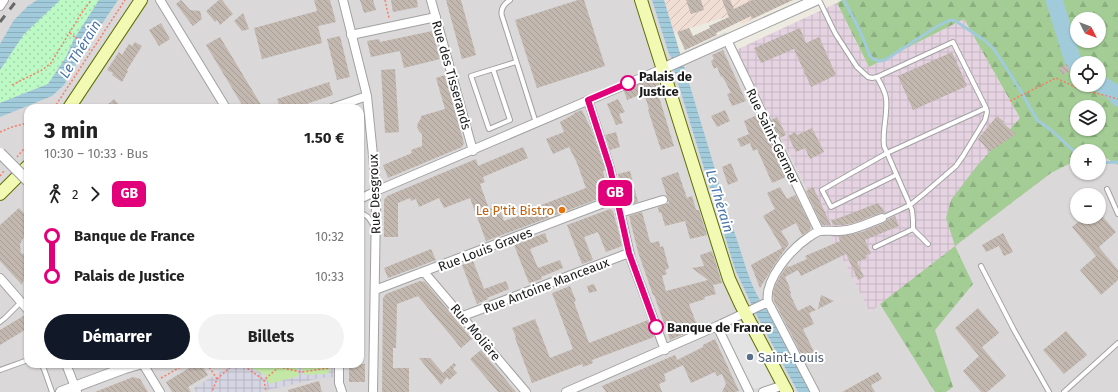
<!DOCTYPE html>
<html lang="fr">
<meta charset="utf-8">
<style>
:root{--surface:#fff;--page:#f2f2f2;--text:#222;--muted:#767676;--accent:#111827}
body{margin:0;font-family:"Fira Sans",sans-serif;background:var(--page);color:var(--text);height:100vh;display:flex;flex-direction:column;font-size:15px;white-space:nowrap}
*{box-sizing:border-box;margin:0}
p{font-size:13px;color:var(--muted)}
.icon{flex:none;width:22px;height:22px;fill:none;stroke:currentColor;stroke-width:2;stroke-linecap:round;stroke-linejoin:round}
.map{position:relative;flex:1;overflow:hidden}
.drawer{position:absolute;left:24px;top:104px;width:340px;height:264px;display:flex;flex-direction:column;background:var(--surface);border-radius:12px;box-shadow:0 1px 3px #0004}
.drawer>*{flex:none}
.badge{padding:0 8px;border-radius:6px;font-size:14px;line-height:26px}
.needle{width:26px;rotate:132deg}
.fabs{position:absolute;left:1070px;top:12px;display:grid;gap:8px}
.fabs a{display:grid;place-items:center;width:36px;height:36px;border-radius:50%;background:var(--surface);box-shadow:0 1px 3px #0004;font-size:20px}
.map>.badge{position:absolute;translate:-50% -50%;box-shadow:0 0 0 2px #fff}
.legs{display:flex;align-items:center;gap:6px;height:44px;padding:0 20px;font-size:13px}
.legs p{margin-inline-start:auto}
.summary{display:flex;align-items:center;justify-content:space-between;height:68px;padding:0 20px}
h1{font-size:22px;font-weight:700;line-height:30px}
.button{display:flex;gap:8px;margin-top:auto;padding:8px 20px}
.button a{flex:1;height:46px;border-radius:24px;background:var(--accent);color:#fff;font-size:16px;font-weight:700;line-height:46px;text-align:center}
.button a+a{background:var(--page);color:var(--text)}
ul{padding:0 20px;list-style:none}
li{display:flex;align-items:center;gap:14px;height:40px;font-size:15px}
li i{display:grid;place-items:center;width:6px;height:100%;margin:0 5px;background:currentColor}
li i::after{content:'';width:10px;height:10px;margin:-5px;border:3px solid;border-radius:50%;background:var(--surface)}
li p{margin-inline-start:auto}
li:first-child i{background:linear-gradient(#0000 50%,currentColor 0)}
li:last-child i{background:linear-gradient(currentColor 50%,#0000 0)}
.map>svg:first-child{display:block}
</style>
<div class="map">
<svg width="1118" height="392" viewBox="0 0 1118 392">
<defs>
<pattern id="industrial-grid" width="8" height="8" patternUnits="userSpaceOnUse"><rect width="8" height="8" fill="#e6d3e2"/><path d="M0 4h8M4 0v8" fill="none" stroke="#c5b5c1"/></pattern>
<pattern id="military-furrows" width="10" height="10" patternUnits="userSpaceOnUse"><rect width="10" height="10" fill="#f0ddd3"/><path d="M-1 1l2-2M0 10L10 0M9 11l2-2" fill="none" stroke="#cdbdb5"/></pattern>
<pattern id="forest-firs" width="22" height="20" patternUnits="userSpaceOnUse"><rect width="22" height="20" fill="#a3cd95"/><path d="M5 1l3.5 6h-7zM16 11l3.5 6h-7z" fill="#8caf80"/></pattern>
<pattern id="park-dots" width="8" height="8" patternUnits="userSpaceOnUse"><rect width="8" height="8" fill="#bcf9c4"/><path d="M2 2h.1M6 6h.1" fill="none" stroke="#a1d5a8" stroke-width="1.8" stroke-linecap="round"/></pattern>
<pattern id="plaza-grid" width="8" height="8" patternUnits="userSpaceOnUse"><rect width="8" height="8" fill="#d6d5e3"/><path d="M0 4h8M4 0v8" fill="none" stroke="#b7b6c2"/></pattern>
<pattern id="water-rules" width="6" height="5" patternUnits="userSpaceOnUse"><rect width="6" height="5" fill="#a1cbdb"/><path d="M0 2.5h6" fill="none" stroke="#8aaebb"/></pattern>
<pattern id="building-back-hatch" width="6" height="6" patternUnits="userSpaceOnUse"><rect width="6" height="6" fill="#c2b8b0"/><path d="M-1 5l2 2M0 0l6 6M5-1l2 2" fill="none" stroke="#a69e97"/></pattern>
</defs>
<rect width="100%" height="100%" fill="#edeae1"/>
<path fill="#dad8d8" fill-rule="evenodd" d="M0,0H664L680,54L726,32L870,311L1051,173L1077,160V173H1099V154L1118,165V392H0ZM28,108H360V364H28ZM1077,195H1099V217H1077Z"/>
<path fill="url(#industrial-grid)" d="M837,3L869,67L964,19L1051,173L870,312L736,50Z"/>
<path fill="url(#military-furrows)" d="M664,0H793L742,24L736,11L729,16L674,33Z"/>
<path fill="#c3e8a6" d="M265,364H296L300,376L268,384L252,368Z
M300,364H331L330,371L327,374L308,375L304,374Z"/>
<path fill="url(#forest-firs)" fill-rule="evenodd" d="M842,0H1118V165L1099,154V151H1077V160L1051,173L955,246L973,284L935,330L953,387L946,392H935L880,304L955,246L946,218L951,200L976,167L1020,118L964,19L869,67L837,3ZM1077,19H1099V41H1077ZM1077,63H1099V85H1077ZM1077,107H1099V129H1077Z"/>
<path fill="url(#park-dots)" d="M60,0H99L74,39L66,57L48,84L0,103V70L24,34Z"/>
<path fill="#e3e3e3" d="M735,326L742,328L751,332L775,377L771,384L755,389L751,387L725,335L727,330Z"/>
<path fill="url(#plaza-grid)" d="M233,364H265L252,368L265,375L269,384L299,376L296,364H300L304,374L308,375L327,374L330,371L331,364H335V367L338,377L320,378L260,392H196L194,388Z"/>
<path fill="url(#water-rules)" d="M37,0H60L24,34L0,70V44L14,20L28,6Z
M99,0H118L85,49L64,85L52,96L0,117V103L48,84L66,57L74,39Z
M652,0H664L714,166C721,193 730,219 739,246C746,267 752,292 767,310L812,392H798L756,314L735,269L674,70C675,64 673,59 669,54Z"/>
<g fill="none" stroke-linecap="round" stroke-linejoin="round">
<path stroke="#a1cbdb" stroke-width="3" d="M844,0L860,31L870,56L873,59L879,61L885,60L936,27L948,21L954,20L984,40L993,48L1001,60L1019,88L1037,120L1051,130L1077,154
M1115,93H1118
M1099,163L1118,162"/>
<path stroke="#a1cbdb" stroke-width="17" d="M1054,0L1073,61L1077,64
M1099,83L1115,93L1118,98"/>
</g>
<path fill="url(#building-back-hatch)" d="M181,0L190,10L200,11L202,19L193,26L176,4Z
M219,0H222L233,14L220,25L217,20L215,22L206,11Z
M314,0H330L336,22L318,26L322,43L262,59L254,28L317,11Z
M360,0H373L376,10L364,13Z
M391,0H417L418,7L393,12Z
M446,0H461L476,55L462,59Z
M578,0H584L605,66L537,88L515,20Z
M686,0H701L704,10L691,14Z
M722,0H730L734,9L752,0H793L752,19L751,16L716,33L717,35L685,50L677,32L689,28L693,36L710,28L709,26L729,17Z
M243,13L249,29L242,31L234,21Z
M161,23L170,39L159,46L149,30Z
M800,28L806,43L819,37L836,75L811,87L794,49L761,63L754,48Z
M432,31L440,59L404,68L400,51L371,57L367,41L379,39L380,42Z
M340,36L350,77L337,80L327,39Z
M220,37L263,108H244L206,45Z
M135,42L142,46L127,70L128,71L122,82L112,75L113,73L107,70L119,52L122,55L129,44L132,46Z
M723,50L746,101L732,106L727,94L731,93L725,81L722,76L721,77L717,67L714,69L711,61L714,59L712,55Z
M952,52L967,86L913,110L898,76Z
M1067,64L1070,71L1062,75L1059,68Z
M395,69L399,132L385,133L381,70Z
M445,75L464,143L462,147L388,178L383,165L412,153L411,150L422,146V134L419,131L417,127L418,123L421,118V116L445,109L436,78Z
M657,77L663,95L659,97L674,146L661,150L648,110L649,109L644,93L627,100L624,91Z
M329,82L333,95L295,108H280L277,99Z
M114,99L122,108H104Z
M618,99L625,112L619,114L623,123L616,125L607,104Z
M582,110L592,131L605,169V170L603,171L608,192L606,196L486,241L470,198L444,208L439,198L419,207L416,199L411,201L410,198L398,203V237H384V200L387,196L476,159L478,166L523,147L528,158L483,177L485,182L480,184L489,209L498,205L504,221L536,209V207L586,188L577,163L569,147L553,154L546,139L564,132L560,122L574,114V113Z
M725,110L730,121L717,127L711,116Z
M757,115L786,177L772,183L757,149L753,151L750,143L741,147L737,139L749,134L744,121Z
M997,116L1004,122L1003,123L1016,134L989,152L982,143L978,139Z
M777,117L786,135L780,138L771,120Z
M812,128L824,152L810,159L805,148L796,152L788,136L795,132L797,135Z
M616,132L620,147L610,150L605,135Z
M731,163L738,181L728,185L722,167Z
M630,171L638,202L626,205L618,174Z
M678,172L687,198L692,196L696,210H699L707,235L690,239L685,221L665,226L661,212L659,213L658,207L669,203L661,178Z
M780,187L787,199L795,195L796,196L811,226L810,230L802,235L796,223L781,231L789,244L776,262L760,288L751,265L782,248L763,216L775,209L767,193Z
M813,187L831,225H822L806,191Z
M878,203L881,207H882L884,213H880L854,223L843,225H833L831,221Z
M19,208L28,218V230L20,244L21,253L28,256V280L24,279L22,285L0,261V225Z
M610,209L613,211L620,237L622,246L606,252L598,232L584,237L593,260L582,264L567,225Z
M642,212L650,242L651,243L659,241L660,247L663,246L669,268L665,270L667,274L662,276L666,291L708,280L692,268L704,266L700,255L712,251L722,283L713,285L716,294L704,297L705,299L689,304L698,328L670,340L654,295H653L638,252L629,216Z
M895,216L899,226L865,240L871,254L866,255L867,258L857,262L864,277L858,280L846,254L801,276L798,270L785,277L790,288L789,289L791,293L790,294L798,311L810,305L816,310L809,313L814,324L803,329L817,358L806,363L774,301L773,294L775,286L779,278L787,266L789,267L807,259L805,256L840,241L838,236L848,235L862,232L884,223L887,220Z
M1084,217H1103L1116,232L1099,247L1118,270V280L1101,295L1080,270L1096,256L1072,227Z
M545,233L548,242L530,249L538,268L560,260L563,268L541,277L542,279L529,283L514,245Z
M1003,233L1013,252L1004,256L999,246L986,252L982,245Z
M431,249L436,260L388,278L384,268Z
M473,261L484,289L506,281L509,289L487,298L488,299L477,304L462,265Z
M420,281L425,282L472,339L461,348L418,296L397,304L396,348H393V368H409V392H382L383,298L386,294Z
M594,284L597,291L589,293L587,286Z
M570,286L576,301L574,302L589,343L648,320L654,337L592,360L593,363L583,367L582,364L532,383L515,338L516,337L512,328L535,319L550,358L573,349L552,293Z
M821,295L834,301L818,309Z
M978,308L999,333L982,347L1006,376L987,392H981L963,371L979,356L955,328Z
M25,315H28V328L0,345V330Z
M1066,331L1087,355L1064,374L1043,350Z
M715,339L739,391L735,392H722L726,384L722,374L717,376L715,372L691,383L683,365L664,374L666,381L659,384L662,392H606L602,386L675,355L677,360L703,347V345Z
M481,350L516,392H498L470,359Z
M419,358H430L443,373L454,363L456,365L453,369L457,373L449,380L447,377L441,385Z
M196,364H201L208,375L188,387L191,392H172L166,382Z
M349,364H365V382H349Z
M878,372L882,379L871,385L875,392H842Z
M133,377L140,379L148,392H95Z
M319,381L322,392H289L288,390Z"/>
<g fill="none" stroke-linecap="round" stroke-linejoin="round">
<defs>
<path id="service" d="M510,0C504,4 500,9 502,16L536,123
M819,0L835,33L857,67L868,77L872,78L877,77L953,42L986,108L987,112L985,120L963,156L956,166L926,192L910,205L882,218
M493,69L510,120L489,129L471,76L516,62
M896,175L831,207L822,190L887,153L986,108
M1107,189L1118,214
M360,212L368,217L372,223
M913,229L928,244
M875,247L913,229V220L912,210L884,146C882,130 888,114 886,98C885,91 881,84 877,77
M981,266L1014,330L1049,392
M0,322L5,318L21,302
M41,364L44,369L52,392
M0,370L28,360
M1064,392L1118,343"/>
<path id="minor" d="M160,0L226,108
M343,0L367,96L375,175L376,207L373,392
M431,0L473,151
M0,6L4,0
M351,35L436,17
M727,40L819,231
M588,100L610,168L631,259L665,350
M332,108L367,96
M360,199L376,191L662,69
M620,213L663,200
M424,272L526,392
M0,278L28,310
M375,290L617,198
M463,316L629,253
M717,326L749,392
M66,364L77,392
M143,364L160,392
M339,364V383L342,392
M566,392L717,326L768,302
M763,392L784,385
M815,392L768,302C764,280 791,249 809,237C812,235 816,232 820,231C828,230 838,232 847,230C859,228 871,222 882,218"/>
<path id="tertiary" d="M662,69L816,0
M61,392L125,368L139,364"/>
<path id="secondary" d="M641,0L729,279L741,305L787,392
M69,108L141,0
M0,194L28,166"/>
</defs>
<use href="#service" stroke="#a2a2a2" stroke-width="6"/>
<use href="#minor" stroke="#a2a2a2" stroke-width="10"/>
<use href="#tertiary" stroke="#a2a2a2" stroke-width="12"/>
<use href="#secondary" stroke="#5f7005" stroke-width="14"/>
<path stroke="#f97d65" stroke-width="1.5" stroke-dasharray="2 2" stroke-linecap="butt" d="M385,0L389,18
M70,33L91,51
M12,85L42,70L51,63L79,17L91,0
M1010,101L1056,78L1077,88L1118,99
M54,108L125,0
M0,132L12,127L28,123
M17,157L28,144
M0,176L4,171
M207,364L217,379L212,392
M241,364L264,380
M255,364L279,367L264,380L266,392
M279,367L301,372L330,368
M161,378L186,364
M217,379L234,364"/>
<use href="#service" stroke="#fff" stroke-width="4"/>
<use href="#minor" stroke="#fff" stroke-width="8"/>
<use href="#tertiary" stroke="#fff" stroke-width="10"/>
<use href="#secondary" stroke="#f2f9b3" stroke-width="12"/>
<path stroke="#696969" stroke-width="3" stroke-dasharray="8 8" stroke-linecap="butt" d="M0,22L17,0"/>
<defs>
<path id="tertiary-bridge" d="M0,153L28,181"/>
</defs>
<use href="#tertiary-bridge" stroke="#a2a2a2" stroke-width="12" stroke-linecap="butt"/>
<use href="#tertiary-bridge" stroke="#fff" stroke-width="10"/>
</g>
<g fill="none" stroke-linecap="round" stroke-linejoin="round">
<defs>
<path id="line-1" d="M628,83L588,100L610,168L629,253L656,327"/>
</defs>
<use href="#line-1" stroke="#fff" stroke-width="9"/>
<use href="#line-1" stroke="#e2007a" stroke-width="6"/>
</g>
<g fill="#fff" stroke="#e2007a" stroke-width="2">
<circle cx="628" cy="83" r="7"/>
<circle cx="656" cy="327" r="7"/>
</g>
<circle fill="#e8710a" stroke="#fff" stroke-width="1.5" cx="562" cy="210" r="4"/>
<circle fill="#5c6f8a" stroke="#fff" stroke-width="1.5" cx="750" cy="357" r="4"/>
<g text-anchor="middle" stroke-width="4" stroke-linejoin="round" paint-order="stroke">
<g font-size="13" fill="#1b1b1b" stroke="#fff">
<text transform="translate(452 75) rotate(74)" y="5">Rue des Tisserands</text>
<text transform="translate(773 136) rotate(64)" y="5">Rue Saint-Germer</text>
<text transform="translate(374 194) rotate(-92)" y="5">Rue Desgroux</text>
<text transform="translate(485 249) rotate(-21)" y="5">Rue Louis Graves</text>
<text transform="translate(546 285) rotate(-21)" y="5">Rue Antoine Manceaux</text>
<text transform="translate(476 332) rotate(50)" y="5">Rue Molière</text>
</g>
<g font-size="13" font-weight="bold" fill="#1b1b1b" stroke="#fff" text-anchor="start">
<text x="639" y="81">Palais de<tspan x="639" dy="15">Justice</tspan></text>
<text x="667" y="332">Banque de France</text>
</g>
<g font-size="13" fill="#c56008" stroke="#fff" text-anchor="end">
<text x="554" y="215">Le P'tit Bistro</text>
</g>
<g font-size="13" fill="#4e5e75" stroke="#fff" text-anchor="start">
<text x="758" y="362">Saint-Louis</text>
</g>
<g font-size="14" font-style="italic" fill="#4974aa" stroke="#fff">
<text transform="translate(80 49) rotate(-58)" y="5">Le Thérain</text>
<text transform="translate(720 201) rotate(73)" y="5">Le Thérain</text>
</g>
</g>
</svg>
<div class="fabs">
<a><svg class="needle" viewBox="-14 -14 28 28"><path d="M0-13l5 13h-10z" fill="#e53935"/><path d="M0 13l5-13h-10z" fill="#767676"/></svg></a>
<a><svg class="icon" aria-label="locate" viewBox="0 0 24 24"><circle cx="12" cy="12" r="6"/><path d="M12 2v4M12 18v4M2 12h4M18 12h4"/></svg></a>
<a><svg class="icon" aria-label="layers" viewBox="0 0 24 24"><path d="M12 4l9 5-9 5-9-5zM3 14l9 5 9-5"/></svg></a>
<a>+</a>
<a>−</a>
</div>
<b class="badge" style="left:615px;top:193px;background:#e2007a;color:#fff">GB</b>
<section class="drawer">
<div class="summary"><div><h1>3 min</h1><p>10:30 – 10:33 · Bus</p></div><b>1.50 €</b></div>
<div class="legs"><svg class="icon" aria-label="walk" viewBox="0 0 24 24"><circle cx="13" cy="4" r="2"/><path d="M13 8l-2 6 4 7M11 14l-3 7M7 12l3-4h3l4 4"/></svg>2<svg class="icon" aria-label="forward" viewBox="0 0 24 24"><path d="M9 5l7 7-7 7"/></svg><b class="badge" style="background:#e2007a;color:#fff">GB</b></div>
<ul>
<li><i style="color:#e2007a"></i><b>Banque de France</b><p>10:32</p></li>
<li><i style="color:#e2007a"></i><b>Palais de Justice</b><p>10:33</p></li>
</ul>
<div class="button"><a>Démarrer</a><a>Billets</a></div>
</section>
</div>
